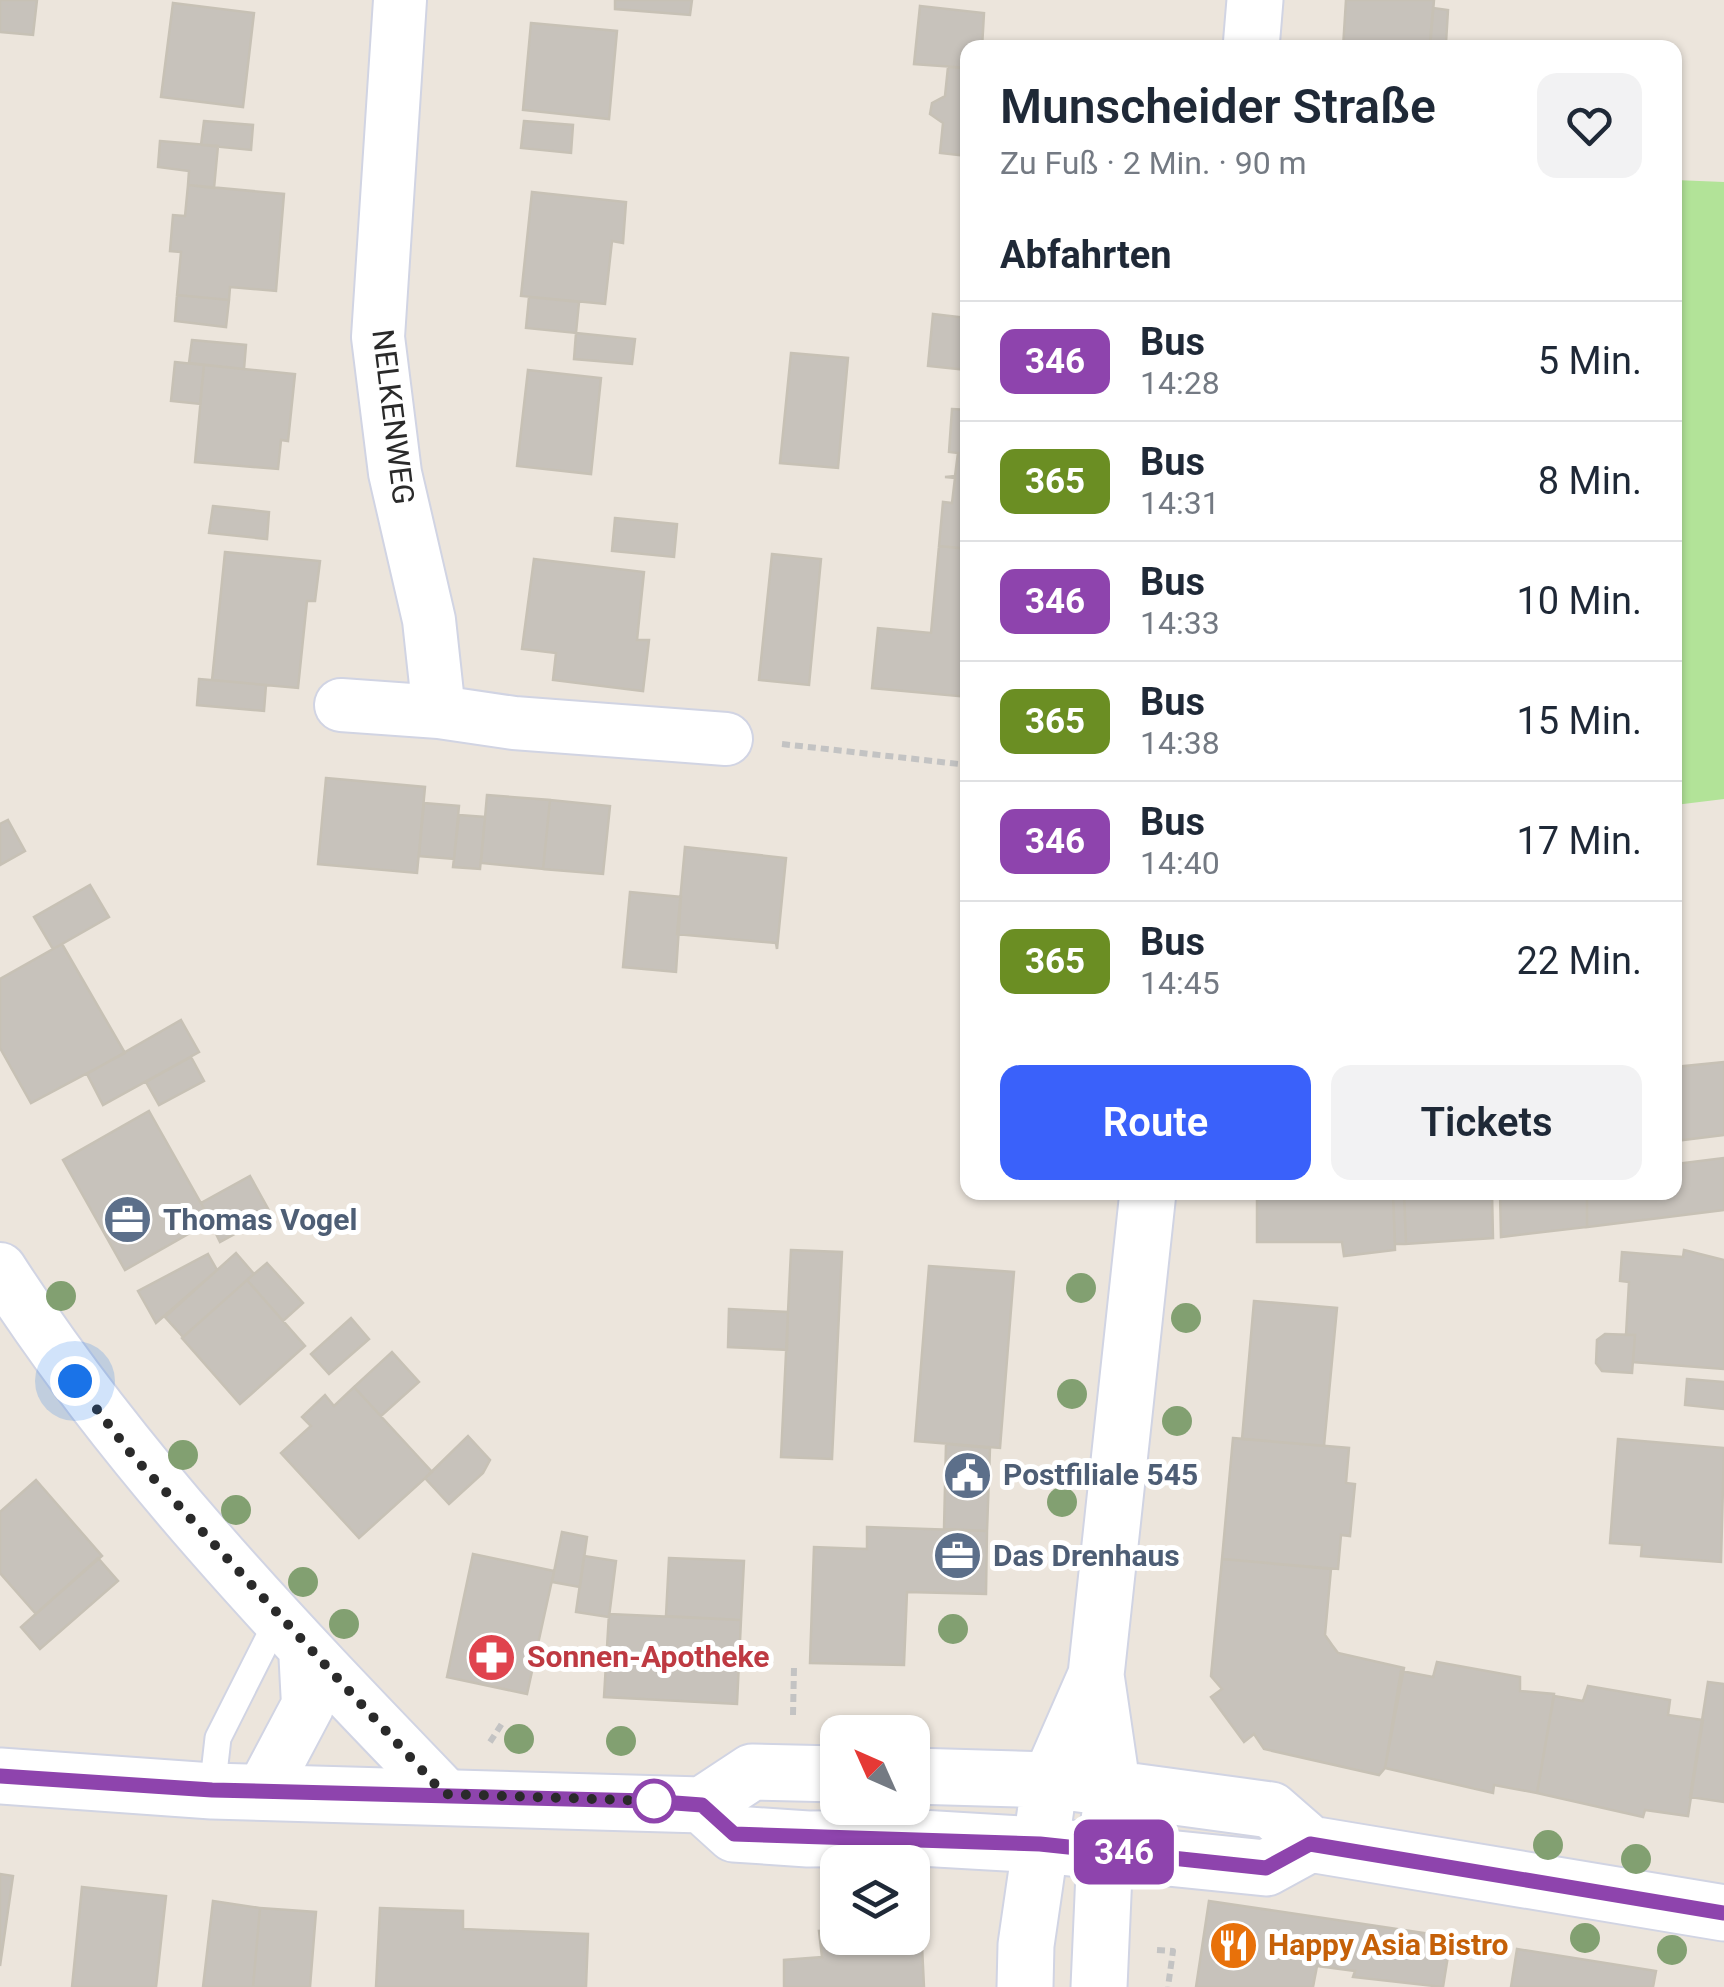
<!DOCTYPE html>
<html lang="de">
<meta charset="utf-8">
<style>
:root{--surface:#fff;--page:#f2f2f3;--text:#1f2937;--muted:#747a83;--line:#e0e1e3;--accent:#3a61fa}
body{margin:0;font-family:Roboto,sans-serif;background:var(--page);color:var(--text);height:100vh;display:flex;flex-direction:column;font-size:38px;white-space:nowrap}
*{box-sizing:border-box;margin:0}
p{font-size:32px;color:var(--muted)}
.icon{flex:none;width:55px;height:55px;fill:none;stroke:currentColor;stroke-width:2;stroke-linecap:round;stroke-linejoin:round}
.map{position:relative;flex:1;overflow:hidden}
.details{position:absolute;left:960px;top:40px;width:722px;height:1160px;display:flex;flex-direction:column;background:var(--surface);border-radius:20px;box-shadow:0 2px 8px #0004}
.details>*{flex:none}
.badge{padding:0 20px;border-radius:15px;font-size:35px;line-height:65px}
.needle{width:65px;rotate:315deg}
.fabs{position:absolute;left:820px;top:1715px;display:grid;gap:20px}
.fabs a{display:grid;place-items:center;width:110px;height:110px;border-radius:20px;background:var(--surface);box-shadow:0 2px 8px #0004;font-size:50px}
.you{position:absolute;width:50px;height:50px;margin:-25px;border:8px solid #fff;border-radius:50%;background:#1a73e8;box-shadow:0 0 0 15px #1a73e833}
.map>.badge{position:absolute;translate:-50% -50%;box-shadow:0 0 0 5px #fff}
h2{padding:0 40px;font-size:38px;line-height:90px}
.round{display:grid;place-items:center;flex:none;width:105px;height:105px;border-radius:20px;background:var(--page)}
.head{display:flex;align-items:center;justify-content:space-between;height:170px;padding:0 40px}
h1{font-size:48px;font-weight:600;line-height:75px}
.button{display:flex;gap:20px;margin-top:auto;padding:20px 40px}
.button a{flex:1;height:115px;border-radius:20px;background:var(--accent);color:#fff;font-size:40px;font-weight:600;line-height:115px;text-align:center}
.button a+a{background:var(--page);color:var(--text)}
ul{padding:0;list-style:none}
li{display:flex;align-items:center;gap:30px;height:120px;padding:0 40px;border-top:2px solid var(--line)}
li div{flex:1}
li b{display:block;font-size:38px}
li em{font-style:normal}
li .badge{min-width:110px;font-weight:700;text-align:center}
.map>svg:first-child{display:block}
</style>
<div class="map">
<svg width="1724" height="1987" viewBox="0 0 1724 1987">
<rect width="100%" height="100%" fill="#ece5dc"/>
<path fill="#b2e398" d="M1675,180L1724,182V799L1675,805Z"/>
<path fill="#c7c2bb" stroke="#c7c1b5" stroke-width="2.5" d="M0,0H37L33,35L0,32Z
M615,0H692L690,15L615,9Z
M1346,0H1434L1430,48H1343Z
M173,3L254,13L243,107L161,97Z
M920,6L984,13L982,48H968V68L914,64Z
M1433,8L1448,10L1446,43L1430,42Z
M531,23L617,31L609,119L523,110Z
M948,67L968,68V156L940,153L943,123L930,114L932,103L945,96Z
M204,121L253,125L251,150L201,145Z
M524,121L573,125L571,153L521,148Z
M160,141L218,146L214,188L188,185L189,171L158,167Z
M188,185L284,194L276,291L230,287L229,300L177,295L181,252L170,251L173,215L185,216Z
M532,192L626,202L623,243L612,241L605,304L521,296Z
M177,295L229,300L226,327L175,321Z
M529,297L579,302L576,333L526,328Z
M933,314L968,318V370L928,366Z
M576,333L635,339L632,364L574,359Z
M192,340L246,345L244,369L189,363Z
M791,353L848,358L838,468L780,463Z
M175,362L204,365L200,404L171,401Z
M204,365L295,374L288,441L281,440L278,469L195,462Z
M528,370L601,378L591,474L517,466Z
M952,409L968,410V549L939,546L943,502L952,503L955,478L945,477L955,476L958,453L949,452Z
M213,506L269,512L267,539L209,533Z
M615,518L677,524L674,557L612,551Z
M939,546L968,549V697L872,688L878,628L931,633Z
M225,552L320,561L315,601H307L298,688L212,680Z
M772,554L821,559L809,685L759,680Z
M534,559L644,572L637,640H649L643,691L553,680L556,653L522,649Z
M199,679L266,685L264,711L197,705Z
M326,778L425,787L417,873L318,864Z
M487,795L550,800L543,869L481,863Z
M550,800L610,806L603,874L543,869Z
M424,803L459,806L454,859L419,856Z
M459,815L485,817L480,869L453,867Z
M8,820L25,851L0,865V824Z
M685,847L786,858L777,949L776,943L677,934Z
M90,885L109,917L53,949L34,917Z
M630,892L681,897L676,972L623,967Z
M62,944L125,1053L31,1103L0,1048V979Z
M181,1020L199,1052L103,1105L87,1074Z
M191,1057L204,1081L159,1105L146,1082Z
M1724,1062V1135L1675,1141V1067Z
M149,1111L211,1221L125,1270L63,1160Z
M1724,1158V1210L1587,1227V1192H1675V1164Z
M250,1176L271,1214L220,1242L201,1203Z
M1257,1192H1393L1395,1250L1344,1256L1342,1242H1257Z
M1393,1192H1404L1406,1244H1395Z
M1404,1192H1492L1493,1238L1406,1244Z
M1500,1192H1587V1227L1501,1237Z
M791,1250L842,1252L832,1459L781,1457Z
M1684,1250L1724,1260V1369L1633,1362L1635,1335H1626L1629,1282L1620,1281L1622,1252L1683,1257Z
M236,1253L254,1274L183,1337L165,1317Z
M208,1254L217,1270L156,1323L138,1291Z
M267,1263L303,1303L283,1321L247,1280Z
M929,1266L1014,1272L1000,1448L915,1441Z
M247,1280L305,1346L240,1404L182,1338Z
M1254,1301L1337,1308L1324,1446L1242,1439Z
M729,1309L788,1312L787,1350L728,1347Z
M351,1318L369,1339L329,1374L311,1354Z
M1605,1334L1635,1335L1632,1373L1602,1371L1596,1363L1597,1340Z
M392,1352L419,1382L381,1416L354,1387Z
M1687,1379L1724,1382V1409L1685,1405Z
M354,1387L432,1472L359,1538L281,1453L311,1426L302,1417L325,1395L334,1406Z
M468,1436L490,1460L483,1473L449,1504L425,1478Z
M1233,1438L1349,1448L1346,1483L1355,1484L1350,1536L1341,1535L1338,1569L1222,1559Z
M1618,1439L1724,1448L1721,1562L1641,1556L1642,1545L1610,1543Z
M946,1444L990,1448L987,1531L944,1529Z
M36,1480L102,1556L36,1614L0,1573V1512Z
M867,1527L987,1531L986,1594L907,1592L904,1665L810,1663L814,1547L867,1549Z
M562,1532L587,1537L580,1587L552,1582Z
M473,1554L554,1571L527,1694L447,1677Z
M584,1556L616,1561L609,1617L576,1612Z
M98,1558L118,1581L40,1649L21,1627Z
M669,1558L744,1561L741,1620L666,1616Z
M1222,1559L1331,1569L1325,1635L1332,1645L1338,1653L1404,1668L1385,1768L1379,1775L1264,1749L1254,1734L1244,1742L1211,1697L1222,1689L1211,1676Z
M609,1614L741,1620L737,1704L604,1697Z
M1437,1662L1520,1677V1691L1554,1694L1537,1793L1494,1785L1493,1793L1385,1768L1401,1671L1433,1677Z
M1708,1682L1724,1684V1802L1690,1797Z
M1588,1686L1670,1700L1668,1715L1703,1720L1688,1816L1645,1810L1643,1817L1537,1793L1554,1696L1583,1701Z
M0,1874L13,1876L0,1966Z
M82,1887L166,1896L156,1987H72Z
M213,1901L260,1908L253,1987H203Z
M1209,1901L1451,1937L1443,1987L1353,1977L1355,1971L1317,1966L1313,1987H1196Z
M260,1908L316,1912L310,1987H253Z
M380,1908L463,1911V1929L588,1934L586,1987H376Z
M838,1930V1938L912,1935L922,1946L924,1987H784V1960L822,1957L819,1931Z
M1517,1949L1656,1971L1653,1987H1511Z"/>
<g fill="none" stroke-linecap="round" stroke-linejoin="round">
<defs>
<path id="service" d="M212,1791L218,1738L279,1617"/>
<path id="minor" d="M400,0L378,337L395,473L429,620L439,712L514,723L726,739
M341,705L439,712
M0,1269C124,1462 285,1629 444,1794
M263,1790L308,1705L305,1648"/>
<path id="tertiary" d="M1251,48L1255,0
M0,1776L212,1791L702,1805L752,1772L838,1774
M912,1776L1050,1780L1271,1810L1310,1844L1724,1913
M702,1805L734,1834L808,1839L920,1838L1040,1845L1266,1868L1310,1844
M1025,1987L1026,1945L1050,1780L1096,1675
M1099,1987L1105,1850L1113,1791L1096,1675L1148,1192"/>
</defs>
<use href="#service" stroke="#d1d4e3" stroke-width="29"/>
<use href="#minor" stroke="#d1d4e3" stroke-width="56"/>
<use href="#tertiary" stroke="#d1d4e3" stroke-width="59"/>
<path stroke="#c3c3c3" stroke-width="6" stroke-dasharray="8 5" stroke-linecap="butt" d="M782,744L968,765
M793,1715L794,1667
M490,1742L503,1722
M1157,1950L1173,1951L1168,1987"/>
<use href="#service" stroke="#fff" stroke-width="25"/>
<use href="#minor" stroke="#fff" stroke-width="52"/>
<use href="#tertiary" stroke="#fff" stroke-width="55"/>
</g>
<g fill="#82a071">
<circle cx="1081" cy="1288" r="15"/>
<circle cx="61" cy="1296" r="15"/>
<circle cx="1186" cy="1318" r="15"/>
<circle cx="1072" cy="1394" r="15"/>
<circle cx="1177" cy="1421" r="15"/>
<circle cx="183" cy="1455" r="15"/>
<circle cx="1062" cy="1502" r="15"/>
<circle cx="236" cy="1510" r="15"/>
<circle cx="303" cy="1582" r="15"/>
<circle cx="344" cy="1624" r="15"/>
<circle cx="953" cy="1629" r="15"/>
<circle cx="519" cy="1739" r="15"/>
<circle cx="621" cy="1741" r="15"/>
<circle cx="1548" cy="1845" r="15"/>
<circle cx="1636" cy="1859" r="15"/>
<circle cx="1585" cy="1938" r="15"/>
<circle cx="1672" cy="1950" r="15"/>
</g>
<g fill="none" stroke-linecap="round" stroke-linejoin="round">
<defs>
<path id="line" d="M0,1776L212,1790L648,1801L702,1805L734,1834L1040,1844L1266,1868L1310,1844L1724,1913"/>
</defs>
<use href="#line" stroke="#fff" stroke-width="22"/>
<use href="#line" stroke="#8e44ad" stroke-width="15"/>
<path stroke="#2a2a2a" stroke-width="10" stroke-dasharray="0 18" d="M75,1381L132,1455L444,1794L654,1801"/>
</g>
<defs>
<symbol id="office-disc" viewBox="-11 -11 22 22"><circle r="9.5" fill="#5c6f8a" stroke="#fff"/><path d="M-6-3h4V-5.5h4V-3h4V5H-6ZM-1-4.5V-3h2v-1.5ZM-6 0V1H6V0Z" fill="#fff"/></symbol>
<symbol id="civic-disc" viewBox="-11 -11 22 22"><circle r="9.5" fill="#5c6f8a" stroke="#fff"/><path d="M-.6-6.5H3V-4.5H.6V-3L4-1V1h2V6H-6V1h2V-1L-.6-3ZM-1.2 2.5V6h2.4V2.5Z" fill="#fff"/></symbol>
<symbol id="pharmacy-disc" viewBox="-11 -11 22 22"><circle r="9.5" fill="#e0444e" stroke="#fff"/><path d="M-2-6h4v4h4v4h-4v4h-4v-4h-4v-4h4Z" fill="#fff"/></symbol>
<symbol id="restaurant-disc" viewBox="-11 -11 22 22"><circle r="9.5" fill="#e8710a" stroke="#fff"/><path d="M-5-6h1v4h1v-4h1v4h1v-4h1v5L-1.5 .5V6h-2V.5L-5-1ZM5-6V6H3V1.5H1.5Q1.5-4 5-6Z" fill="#fff"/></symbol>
</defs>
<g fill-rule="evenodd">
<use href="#office-disc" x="100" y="1192" width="55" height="55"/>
<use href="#civic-disc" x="940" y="1448" width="55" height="55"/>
<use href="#office-disc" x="930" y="1528" width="55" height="55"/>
<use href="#pharmacy-disc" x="464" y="1630" width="55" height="55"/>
<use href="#restaurant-disc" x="1206" y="1918" width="55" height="55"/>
</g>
<circle fill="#fff" stroke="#8e44ad" stroke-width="5" cx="654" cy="1801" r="20"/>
<g text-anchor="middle" stroke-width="10" stroke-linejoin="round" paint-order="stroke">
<g font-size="30" fill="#2a2a2a" stroke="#fff">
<text transform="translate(393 417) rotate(83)" y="10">NELKENWEG</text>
</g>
<g font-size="30" font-weight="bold" fill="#4e5e75" stroke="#fff" text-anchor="start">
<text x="163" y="1230">Thomas Vogel</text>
<text x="1003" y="1485">Postfiliale 545</text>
<text x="993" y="1566">Das Drenhaus</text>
</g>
<g font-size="30" font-weight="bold" fill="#be3a42" stroke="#fff" text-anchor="start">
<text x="527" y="1667">Sonnen-Apotheke</text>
</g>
<g font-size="30" font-weight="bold" fill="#c56008" stroke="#fff" text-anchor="start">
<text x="1268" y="1955">Happy Asia Bistro</text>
</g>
</g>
</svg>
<div class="fabs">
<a><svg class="needle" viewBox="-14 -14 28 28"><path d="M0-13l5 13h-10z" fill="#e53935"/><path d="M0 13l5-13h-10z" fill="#747a83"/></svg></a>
<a><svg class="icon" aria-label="layers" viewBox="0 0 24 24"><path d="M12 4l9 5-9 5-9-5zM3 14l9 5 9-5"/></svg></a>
</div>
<div class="you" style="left:75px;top:1381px"></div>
<b class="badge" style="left:1124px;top:1852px;background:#8e44ad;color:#fff">346</b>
<section class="details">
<div class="head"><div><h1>Munscheider Straße</h1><p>Zu Fuß · 2 Min. · 90 m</p></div><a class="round"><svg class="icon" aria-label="heart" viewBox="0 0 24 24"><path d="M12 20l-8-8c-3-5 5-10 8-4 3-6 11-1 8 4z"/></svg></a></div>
<h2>Abfahrten</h2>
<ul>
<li><span class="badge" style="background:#8e44ad;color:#fff">346</span><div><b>Bus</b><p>14:28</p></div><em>5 Min.</em></li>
<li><span class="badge" style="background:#6b8e23;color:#fff">365</span><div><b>Bus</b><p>14:31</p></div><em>8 Min.</em></li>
<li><span class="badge" style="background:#8e44ad;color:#fff">346</span><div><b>Bus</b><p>14:33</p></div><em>10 Min.</em></li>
<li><span class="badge" style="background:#6b8e23;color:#fff">365</span><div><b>Bus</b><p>14:38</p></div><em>15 Min.</em></li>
<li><span class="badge" style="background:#8e44ad;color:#fff">346</span><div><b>Bus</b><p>14:40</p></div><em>17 Min.</em></li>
<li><span class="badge" style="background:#6b8e23;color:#fff">365</span><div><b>Bus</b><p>14:45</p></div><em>22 Min.</em></li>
</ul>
<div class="button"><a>Route</a><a>Tickets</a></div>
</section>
</div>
